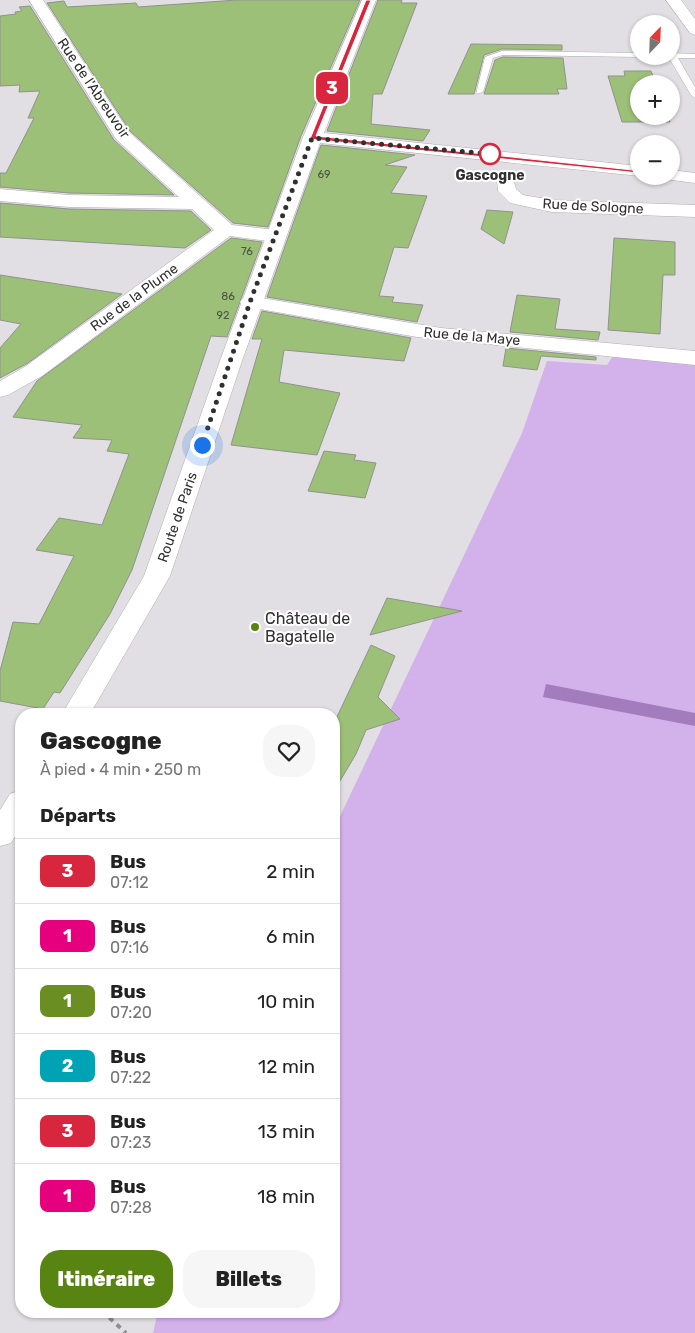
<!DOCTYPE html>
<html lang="fr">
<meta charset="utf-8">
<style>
:root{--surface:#fff;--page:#f6f6f6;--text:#222;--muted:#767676;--line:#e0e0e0;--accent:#588512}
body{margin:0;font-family:Rubik,sans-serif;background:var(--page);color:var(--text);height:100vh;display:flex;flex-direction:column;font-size:19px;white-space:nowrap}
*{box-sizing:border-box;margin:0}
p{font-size:16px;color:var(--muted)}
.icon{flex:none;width:28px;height:28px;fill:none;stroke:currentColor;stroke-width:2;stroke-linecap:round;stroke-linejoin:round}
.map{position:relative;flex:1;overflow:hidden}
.side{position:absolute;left:15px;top:708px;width:325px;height:610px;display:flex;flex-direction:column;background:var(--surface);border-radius:20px;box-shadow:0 1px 4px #0004}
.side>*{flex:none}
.badge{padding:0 10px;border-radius:8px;font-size:18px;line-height:32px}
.needle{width:32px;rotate:23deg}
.buttons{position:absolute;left:630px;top:15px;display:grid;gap:10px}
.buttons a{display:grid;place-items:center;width:50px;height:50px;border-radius:50%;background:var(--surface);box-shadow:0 1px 4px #0004;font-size:25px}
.you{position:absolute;width:25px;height:25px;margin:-12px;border:4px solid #fff;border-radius:50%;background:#1a73e8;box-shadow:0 0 0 8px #1a73e833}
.map>.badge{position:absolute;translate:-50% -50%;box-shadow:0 0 0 2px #fff}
h2{padding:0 25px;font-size:19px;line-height:45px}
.round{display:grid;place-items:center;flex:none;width:52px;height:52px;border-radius:20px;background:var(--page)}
.head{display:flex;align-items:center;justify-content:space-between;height:85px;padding:0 25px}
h1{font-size:24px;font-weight:800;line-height:38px}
.primary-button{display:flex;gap:10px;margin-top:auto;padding:10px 25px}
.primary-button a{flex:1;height:58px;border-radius:20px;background:var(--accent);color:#fff;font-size:20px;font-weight:800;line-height:58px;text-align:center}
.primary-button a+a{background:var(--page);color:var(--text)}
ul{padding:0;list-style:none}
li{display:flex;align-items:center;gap:15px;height:65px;padding:0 25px;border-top:1px solid var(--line)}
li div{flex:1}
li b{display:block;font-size:19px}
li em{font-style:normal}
li .badge{min-width:55px;font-weight:700;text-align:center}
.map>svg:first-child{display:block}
</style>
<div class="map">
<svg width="695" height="1333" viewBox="0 0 695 1333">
<rect width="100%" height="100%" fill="#e1dfe3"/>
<path fill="#d3b1eb" d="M615,353L695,364V1333H153L158,1311H334V829L522,433L547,361L607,365Z"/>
<path fill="#a37cbd" d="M546,684L695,713V726L543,697Z"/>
<path fill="#9dc078" stroke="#90928e" d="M237,0H360L301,136L268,227L233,223L130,131L47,3L64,1L67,7L136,3L138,7Z
M378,0H402L401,3H417L382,94H373L371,124L430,130L423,141L327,131Z
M30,6L114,140L174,195L69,193L0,187V173H6L34,118H28L40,91L19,92L20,85L0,86V16L16,14L15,12L22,11L19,7Z
M471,44L562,45V50L502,49L484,55L474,94H448Z
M503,57L563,58L567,89H557L559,94H484L495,60Z
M624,71H651L656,84H639V116H668L670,122H622L608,76H625Z
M321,145L415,155L385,165L407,167L391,193L427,196L408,248L394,247L379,296L394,297L392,302L423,305L417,322L267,297Z
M0,203L69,209L191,211L211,230L185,248L0,237Z
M487,210L513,212L504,244L481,229Z
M231,238L262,242L227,337L211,336L132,570L110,614L60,693L54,692L43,709L0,701V671L13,622L39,624L74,556L36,550L59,518L102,525L129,454L107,451L112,440L73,438L82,425L13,417L37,381Z
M614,238L675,242V275H663L660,334L608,330Z
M0,275L122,294L28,363L0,378V348L21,324L0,320Z
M517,295L560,299L555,329L600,332L598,340L510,332Z
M262,311L411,338L404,361L284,350L279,382L340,393L317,455L231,445L262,339H252Z
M506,348L596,357V360L541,356L537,370L503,366Z
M324,451L356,455L354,460L376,463L365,498L308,491Z
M387,598L462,611L370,635Z
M371,645L395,656L378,697L400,719L366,730L356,754L334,791V723Z"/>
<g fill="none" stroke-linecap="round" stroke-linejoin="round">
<defs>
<path id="lane" d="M502,51L639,53V56H642L639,57L503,55L493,58L483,92L476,94L485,57Z
M671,53L695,54V58H678L695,87V98L691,95L668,56H671Z"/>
<path id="street" d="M29,0H43L129,132L232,225L276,230L283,232L286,236L283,240L276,242L230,236L42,376L8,395L0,397V381L26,366L214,230L192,209L69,207L0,201V189L69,195L179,197L116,139Z
M666,0H681L695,19V35L690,33Z
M506,174L512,175L516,189L523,195L552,200L695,205V217L552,212L510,203L498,191L497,179L500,175Z
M250,296L441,328L695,351V365L417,337L243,306L240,302L243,298Z"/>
<path id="secondary" d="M362,0H376L324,133L639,166L640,176L320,143L243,358L170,576L90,714H62L144,576L221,358L303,137Z
M671,170L695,173V183L665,179L663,176H671Z
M21,790V826L11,843L0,846V810L10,794Z"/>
</defs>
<use href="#lane" stroke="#b0adb1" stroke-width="1"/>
<use href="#street" stroke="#b0adb1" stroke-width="1"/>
<use href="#secondary" stroke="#b0adb1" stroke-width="1"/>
<path stroke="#8f8e90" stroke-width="4" stroke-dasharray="5 5" stroke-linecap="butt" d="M102,1311L126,1333"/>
<use href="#lane" fill="#fff" fill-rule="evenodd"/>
<use href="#street" fill="#fff" fill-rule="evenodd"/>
<use href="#secondary" fill="#fff" fill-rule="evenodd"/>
</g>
<path fill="#d7263d" stroke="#fff" d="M366,0H371L316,136L642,171L639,173L310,139Z"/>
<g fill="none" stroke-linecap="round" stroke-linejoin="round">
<path stroke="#313031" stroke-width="5" stroke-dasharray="0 9" d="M202,445L250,302L312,138L490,154"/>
</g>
<circle fill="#fff" stroke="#d7263d" stroke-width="2.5" cx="490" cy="154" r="10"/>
<circle fill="#588512" stroke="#fff" stroke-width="2" cx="255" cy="627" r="5"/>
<g text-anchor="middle" stroke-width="4" stroke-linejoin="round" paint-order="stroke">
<g font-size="11" fill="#4c5443">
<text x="324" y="178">69</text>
<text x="247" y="255">76</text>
<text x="228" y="300">86</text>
<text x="223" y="319">92</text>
</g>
<g font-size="14" fill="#313031" stroke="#fff">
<text transform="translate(94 88) rotate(56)" y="5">Rue de l'Abreuvoir</text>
<text transform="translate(593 206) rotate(3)" y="5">Rue de Sologne</text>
<text transform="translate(134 297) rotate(-36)" y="5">Rue de la Plume</text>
<text transform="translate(472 336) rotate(5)" y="5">Rue de la Maye</text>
<text transform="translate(177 517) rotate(-71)" y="5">Route de Paris</text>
</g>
<g font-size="14" font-weight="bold" fill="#313031" stroke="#fff">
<text x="490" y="180">Gascogne</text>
</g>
<g font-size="16" fill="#313031" stroke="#fff" text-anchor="start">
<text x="265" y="624">Château de<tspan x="265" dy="18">Bagatelle</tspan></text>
</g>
</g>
</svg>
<div class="buttons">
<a><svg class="needle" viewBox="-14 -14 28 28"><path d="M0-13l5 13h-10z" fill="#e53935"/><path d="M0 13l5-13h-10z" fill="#767676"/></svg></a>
<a>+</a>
<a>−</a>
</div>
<div class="you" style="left:202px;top:445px"></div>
<b class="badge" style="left:332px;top:88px;background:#d7263d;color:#fff">3</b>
<section class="side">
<div class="head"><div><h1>Gascogne</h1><p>À pied · 4 min · 250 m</p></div><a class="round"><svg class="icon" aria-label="heart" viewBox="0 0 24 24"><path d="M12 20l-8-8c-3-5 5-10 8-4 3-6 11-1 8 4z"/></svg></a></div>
<h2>Départs</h2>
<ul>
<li><span class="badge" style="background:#d7263d;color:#fff">3</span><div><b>Bus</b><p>07:12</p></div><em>2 min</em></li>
<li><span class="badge" style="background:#e6007e;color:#fff">1</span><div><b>Bus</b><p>07:16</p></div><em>6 min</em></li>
<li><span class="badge" style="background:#6b8e23;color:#fff">1</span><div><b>Bus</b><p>07:20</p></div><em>10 min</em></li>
<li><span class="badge" style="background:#00a3b4;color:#fff">2</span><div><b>Bus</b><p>07:22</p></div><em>12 min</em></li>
<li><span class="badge" style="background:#d7263d;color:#fff">3</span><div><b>Bus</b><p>07:23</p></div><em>13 min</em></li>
<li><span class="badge" style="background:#e6007e;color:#fff">1</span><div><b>Bus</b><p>07:28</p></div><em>18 min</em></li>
</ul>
<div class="primary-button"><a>Itinéraire</a><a>Billets</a></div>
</section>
</div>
